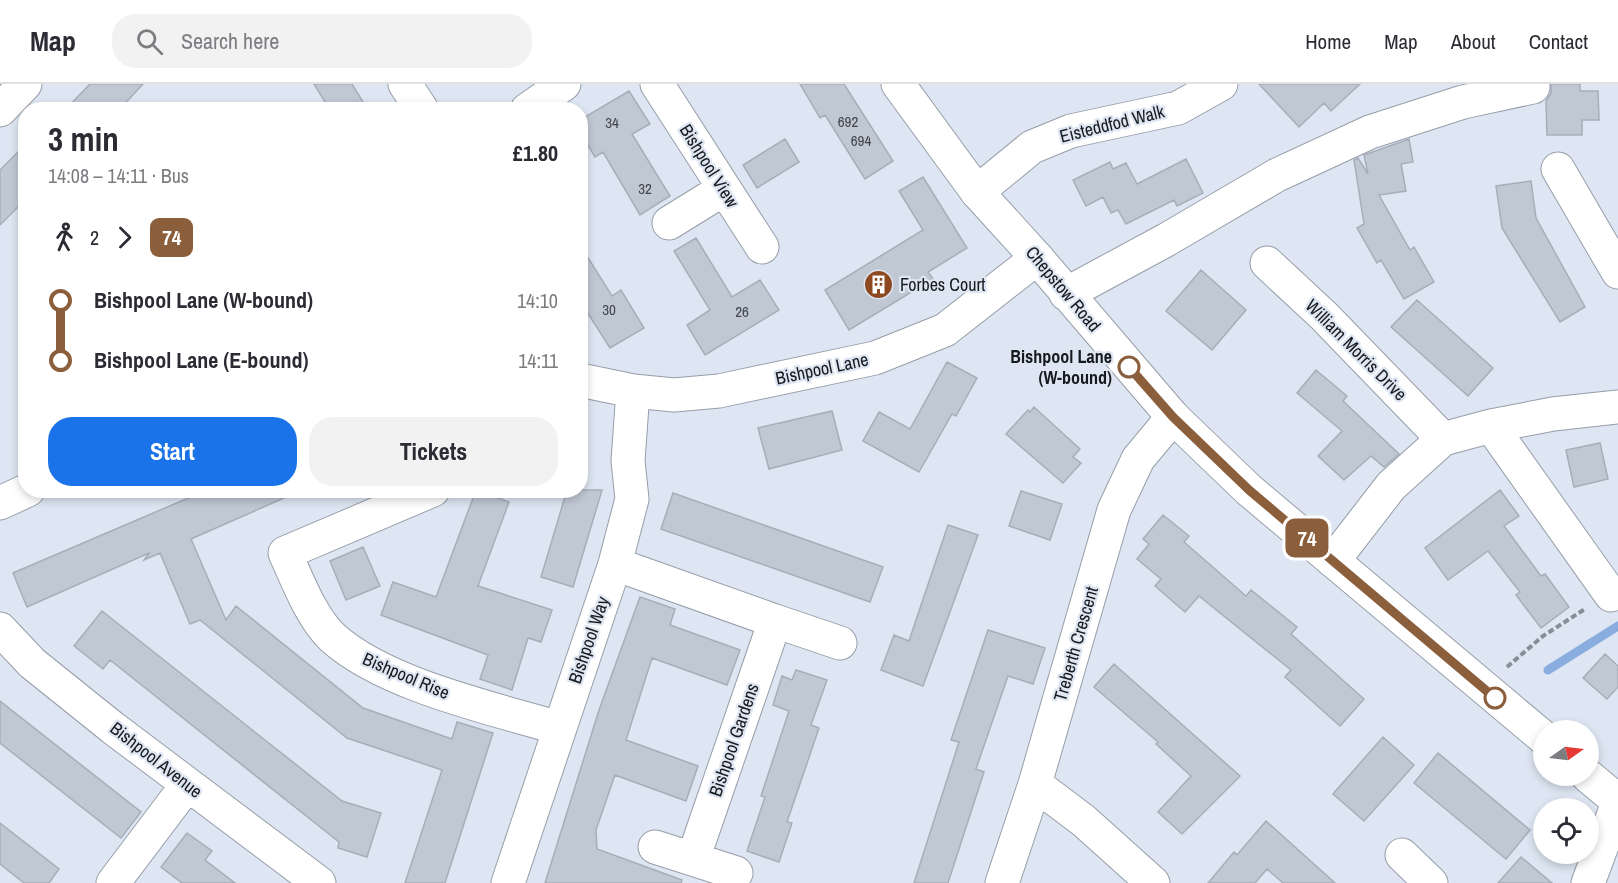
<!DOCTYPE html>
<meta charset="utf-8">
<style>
:root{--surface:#fff;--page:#f2f2f3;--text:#2b2b33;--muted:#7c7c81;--line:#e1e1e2;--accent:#1a73e8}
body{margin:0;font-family:"Archivo Narrow",sans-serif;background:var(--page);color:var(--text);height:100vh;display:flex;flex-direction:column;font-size:22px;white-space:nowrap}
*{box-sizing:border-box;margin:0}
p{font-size:20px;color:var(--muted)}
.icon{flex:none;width:33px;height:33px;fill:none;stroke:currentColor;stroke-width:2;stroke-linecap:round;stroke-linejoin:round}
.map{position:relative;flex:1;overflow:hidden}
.drawer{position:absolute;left:18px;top:18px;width:570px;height:396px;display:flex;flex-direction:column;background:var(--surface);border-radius:24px;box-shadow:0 3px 9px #0003}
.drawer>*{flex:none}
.badge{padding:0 12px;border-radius:9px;font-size:21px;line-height:39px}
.needle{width:39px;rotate:76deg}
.controls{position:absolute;left:1533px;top:636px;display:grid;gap:12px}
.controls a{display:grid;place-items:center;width:66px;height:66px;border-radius:50%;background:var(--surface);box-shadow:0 3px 9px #0003;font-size:30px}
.map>.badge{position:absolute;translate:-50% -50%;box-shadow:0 0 0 3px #fff}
.legs{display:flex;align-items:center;gap:9px;height:66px;padding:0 30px;font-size:20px}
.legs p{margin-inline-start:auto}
.headline{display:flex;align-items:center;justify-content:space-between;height:102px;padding:0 30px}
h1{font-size:33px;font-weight:700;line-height:45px}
.cta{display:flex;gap:12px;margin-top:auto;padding:12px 30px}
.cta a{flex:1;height:69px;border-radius:24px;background:var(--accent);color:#fff;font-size:24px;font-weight:700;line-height:69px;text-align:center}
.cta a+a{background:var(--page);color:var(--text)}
ul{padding:0 30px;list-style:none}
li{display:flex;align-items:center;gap:21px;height:60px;font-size:22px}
li i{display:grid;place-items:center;width:9px;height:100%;margin:0 8px;background:currentColor}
li i::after{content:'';width:15px;height:15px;margin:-8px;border:4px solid;border-radius:50%;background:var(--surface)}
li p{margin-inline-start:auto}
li:first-child i{background:linear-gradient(#0000 50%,currentColor 0)}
li:last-child i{background:linear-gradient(currentColor 50%,#0000 0)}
header{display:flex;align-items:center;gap:36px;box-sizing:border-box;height:84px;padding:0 30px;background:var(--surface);border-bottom:2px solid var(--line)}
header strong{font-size:28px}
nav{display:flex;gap:33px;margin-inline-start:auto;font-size:21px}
.search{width:420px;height:54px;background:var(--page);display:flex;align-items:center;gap:15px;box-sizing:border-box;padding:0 21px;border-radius:24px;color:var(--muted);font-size:22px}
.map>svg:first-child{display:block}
</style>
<header>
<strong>Map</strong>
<div class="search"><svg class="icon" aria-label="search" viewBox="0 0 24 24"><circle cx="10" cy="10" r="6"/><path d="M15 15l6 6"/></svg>Search here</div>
<nav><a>Home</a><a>Map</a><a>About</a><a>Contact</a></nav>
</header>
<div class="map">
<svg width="1618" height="799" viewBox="0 0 1618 799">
<rect width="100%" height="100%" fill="#dde6f2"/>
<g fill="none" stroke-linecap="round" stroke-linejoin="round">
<path stroke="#8aaddf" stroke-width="9" d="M1548,586L1618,542"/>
</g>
<path fill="#c0c8d4" stroke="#a6aeb9" stroke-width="1.5" d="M90,0H143L119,26H65Z
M314,0H352L368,26H330Z
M800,0H844L893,77L865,95L825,31L820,34Z
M1259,0H1360L1331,27L1324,19L1299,43Z
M1551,0H1580V7H1598L1599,36H1582V51H1547L1546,17L1551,9Z
M629,7L650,40L632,50L670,112L640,131L603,68L595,73L580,48V36Z
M785,55L799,78L757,104L743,81Z
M1409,55L1413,78L1401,80L1406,107L1379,111L1410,166L1414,163L1434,198L1404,215L1381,176L1377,179L1357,144L1364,140L1354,76L1358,74L1368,90L1364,71Z
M26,60V115L0,141V86Z
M1186,75L1203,109L1177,122L1174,116L1126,140L1118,126L1111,129L1103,113L1086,122L1073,96L1110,78L1113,85L1126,79L1137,100Z
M923,93L967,164L928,188L933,195L849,246L825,206L923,146L899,107Z
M1531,97L1536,134L1585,223L1560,238L1502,144L1496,102Z
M696,154L732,213L760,196L779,226L705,271L687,241L710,226L674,167Z
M580,161L612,212L621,206L644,244L610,264L580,217Z
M1201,186L1246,226L1212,266L1166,227Z
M1417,216L1493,284L1468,312L1391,243Z
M947,278L977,294L956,332L952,330L919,388L863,357L879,328L910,345Z
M1316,286L1347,312L1343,317L1399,370L1384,383L1371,372L1344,396L1318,372L1342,347L1297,309Z
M1034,323L1080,365L1073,373L1081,379L1063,399L1006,350L1028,326L1030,328Z
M832,327L842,366L769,385L758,344Z
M1600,359L1608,395L1574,403L1566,366Z
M207,406H302L191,455L226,536L236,522L363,624L452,655L457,638L493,649L445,799H405L442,686L347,654L200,536L190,540L160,469L144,476L149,469L27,523L13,489Z
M476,406L509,418L478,502L552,526L541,558L528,554L512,606L480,595L488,571L381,531L393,498L436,513Z
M567,406H602L573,503L541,493Z
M1500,406L1519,432L1504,442L1541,492L1545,490L1569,523L1541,544L1516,511L1520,508L1488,467L1448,496L1425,464Z
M1021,407L1062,420L1050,456L1009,442Z
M673,409L883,483L870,518L661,445Z
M1163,431L1189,452L1184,458L1246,512L1251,506L1297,543L1291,550L1364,615L1340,642L1285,593L1291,586L1199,512L1185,528L1155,502L1161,495L1137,475L1149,460L1143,455Z
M948,441L978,451L923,602L881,586L894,551L909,557Z
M363,463L380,502L346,516L330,477Z
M640,513L675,525L670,541L740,566L727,601L652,574L626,656L698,682L686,717L615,691L596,746L597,765L682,796L681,799H545L599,626Z
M102,527L342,717L381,729L367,773L338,764L339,758L110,576L103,585L74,562Z
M988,546L1045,564L1033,600L1008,592L976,685L984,688L948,799H914L959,658L951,656Z
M1605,570L1618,582V603L1607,615L1583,594Z
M1114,580L1240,692L1182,750L1158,728L1191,692L1156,660L1158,658L1094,603Z
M796,586L827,596L811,641L819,644L787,738L792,739L779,778L747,767L765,713L761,712L789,627L773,621L782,592L792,596Z
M0,617L141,728L121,754L0,659Z
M1383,653L1414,681L1364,737L1333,710Z
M1438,669L1530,746L1506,775L1414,699Z
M1266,737L1335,799H1283L1267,785L1255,799H1208L1234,768L1237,771Z
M0,739L59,785L49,799H24L0,780Z
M187,749L212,767L205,776L235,799H182L161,783Z
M1521,773L1552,799H1498Z"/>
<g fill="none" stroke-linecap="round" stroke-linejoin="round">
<defs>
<path id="minor" d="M405,0L422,26
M657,0L762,163
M0,26L25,0
M527,26L564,0
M1558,85L1618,188
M977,108L1032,63L1071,47L1178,24L1221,0
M669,139L724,105
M1267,179L1324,232L1443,355
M1066,210L1166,156L1277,91L1370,48L1463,18L1533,3
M580,296L633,307L674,311L719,307L875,274L945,246L1037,174
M1491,342L1611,511
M433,406L285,469C297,495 311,533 332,553C383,600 491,624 559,644
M0,419L28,406
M1333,477L1391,402L1443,355L1491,342L1553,330L1618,323
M615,480L775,537L693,775
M775,537L840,559
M0,545L32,579L113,644L319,799
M1035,700L1084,737L1153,799
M655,763L736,789
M1402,771L1431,799
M113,799L187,701
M508,799L615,480L632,415L628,377L633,307
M1002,799L1035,700L1114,426L1138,375L1173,333
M1588,799L1618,719"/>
<path id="major" d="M898,0L977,108L1037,174L1173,333L1249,406L1544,654
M1588,692L1618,717"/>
</defs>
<use href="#minor" stroke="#969ea9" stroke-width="35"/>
<use href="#major" stroke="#969ea9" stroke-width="35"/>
<path stroke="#888e97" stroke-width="4" stroke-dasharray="6 3" stroke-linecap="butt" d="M1507,583L1543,552L1585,525"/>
<use href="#minor" stroke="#fff" stroke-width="33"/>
<use href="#major" stroke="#fff" stroke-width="33"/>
</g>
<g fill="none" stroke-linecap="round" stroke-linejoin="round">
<defs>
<path id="line-1" d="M1129,283L1173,333L1249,406L1495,614"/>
</defs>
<use href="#line-1" stroke="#fff" stroke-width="14"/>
<use href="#line-1" stroke="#8b5e3c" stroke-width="9"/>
</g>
<defs>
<symbol id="building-disc" viewBox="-11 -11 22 22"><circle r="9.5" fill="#8e4820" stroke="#dde6f2"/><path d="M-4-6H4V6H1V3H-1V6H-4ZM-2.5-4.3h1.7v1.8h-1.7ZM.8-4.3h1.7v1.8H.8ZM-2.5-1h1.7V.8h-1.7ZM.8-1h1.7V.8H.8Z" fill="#fff"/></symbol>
</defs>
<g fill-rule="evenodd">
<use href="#building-disc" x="862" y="184" width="33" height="33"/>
</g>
<g fill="#fff" stroke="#8b5e3c" stroke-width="3">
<circle cx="1129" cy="283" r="10"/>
<circle cx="1495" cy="614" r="10"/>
</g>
<g text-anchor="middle" stroke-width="4.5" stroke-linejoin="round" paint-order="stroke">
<g font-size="15" fill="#41464c">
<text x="848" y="43">692</text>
<text x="612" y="44">34</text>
<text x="861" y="62">694</text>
<text x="645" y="110">32</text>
<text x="609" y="231">30</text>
<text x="742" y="233">26</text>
</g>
<g font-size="18" fill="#171a1e" stroke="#dde6f2">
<text transform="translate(1112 40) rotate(-14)" y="6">Eisteddfod Walk</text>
<text transform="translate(709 82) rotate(58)" y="6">Bishpool View</text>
<text transform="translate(1063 205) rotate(50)" y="6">Chepstow Road</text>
<text transform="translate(1356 266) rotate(45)" y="6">William Morris Drive</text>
<text transform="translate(822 285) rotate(-12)" y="6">Bishpool Lane</text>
<text transform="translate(589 556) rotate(-71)" y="6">Bishpool Way</text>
<text transform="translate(1076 560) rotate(-74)" y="6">Treberth Crescent</text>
<text transform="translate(406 592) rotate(23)" y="6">Bishpool Rise</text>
<text transform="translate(734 656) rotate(-71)" y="6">Bishpool Gardens</text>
<text transform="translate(156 676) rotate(38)" y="6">Bishpool Avenue</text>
</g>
<g font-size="18" fill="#171a1e" stroke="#dde6f2" text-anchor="start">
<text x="900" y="207">Forbes Court</text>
</g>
<g font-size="18" font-weight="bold" fill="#171a1e" stroke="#dde6f2" text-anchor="end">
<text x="1112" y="279">Bishpool Lane<tspan x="1112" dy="21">(W-bound)</tspan></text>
</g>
</g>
</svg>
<div class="controls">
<a><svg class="needle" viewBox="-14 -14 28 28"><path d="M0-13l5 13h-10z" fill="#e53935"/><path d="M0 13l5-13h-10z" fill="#7c7c81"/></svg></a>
<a><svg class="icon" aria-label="locate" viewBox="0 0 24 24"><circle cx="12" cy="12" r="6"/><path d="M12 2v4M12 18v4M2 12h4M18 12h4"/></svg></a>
</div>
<b class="badge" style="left:1307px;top:454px;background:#8b5e3c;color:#fff">74</b>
<section class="drawer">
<div class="headline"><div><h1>3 min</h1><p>14:08 – 14:11 · Bus</p></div><b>£1.80</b></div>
<div class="legs"><svg class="icon" aria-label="walk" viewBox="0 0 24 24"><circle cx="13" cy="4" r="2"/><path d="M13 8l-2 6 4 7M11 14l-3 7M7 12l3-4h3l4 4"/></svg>2<svg class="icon" aria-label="forward" viewBox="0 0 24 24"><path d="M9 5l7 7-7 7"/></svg><b class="badge" style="background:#8b5e3c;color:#fff">74</b></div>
<ul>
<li><i style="color:#8b5e3c"></i><b>Bishpool Lane (W-bound)</b><p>14:10</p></li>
<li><i style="color:#8b5e3c"></i><b>Bishpool Lane (E-bound)</b><p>14:11</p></li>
</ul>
<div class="cta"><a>Start</a><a>Tickets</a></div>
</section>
</div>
